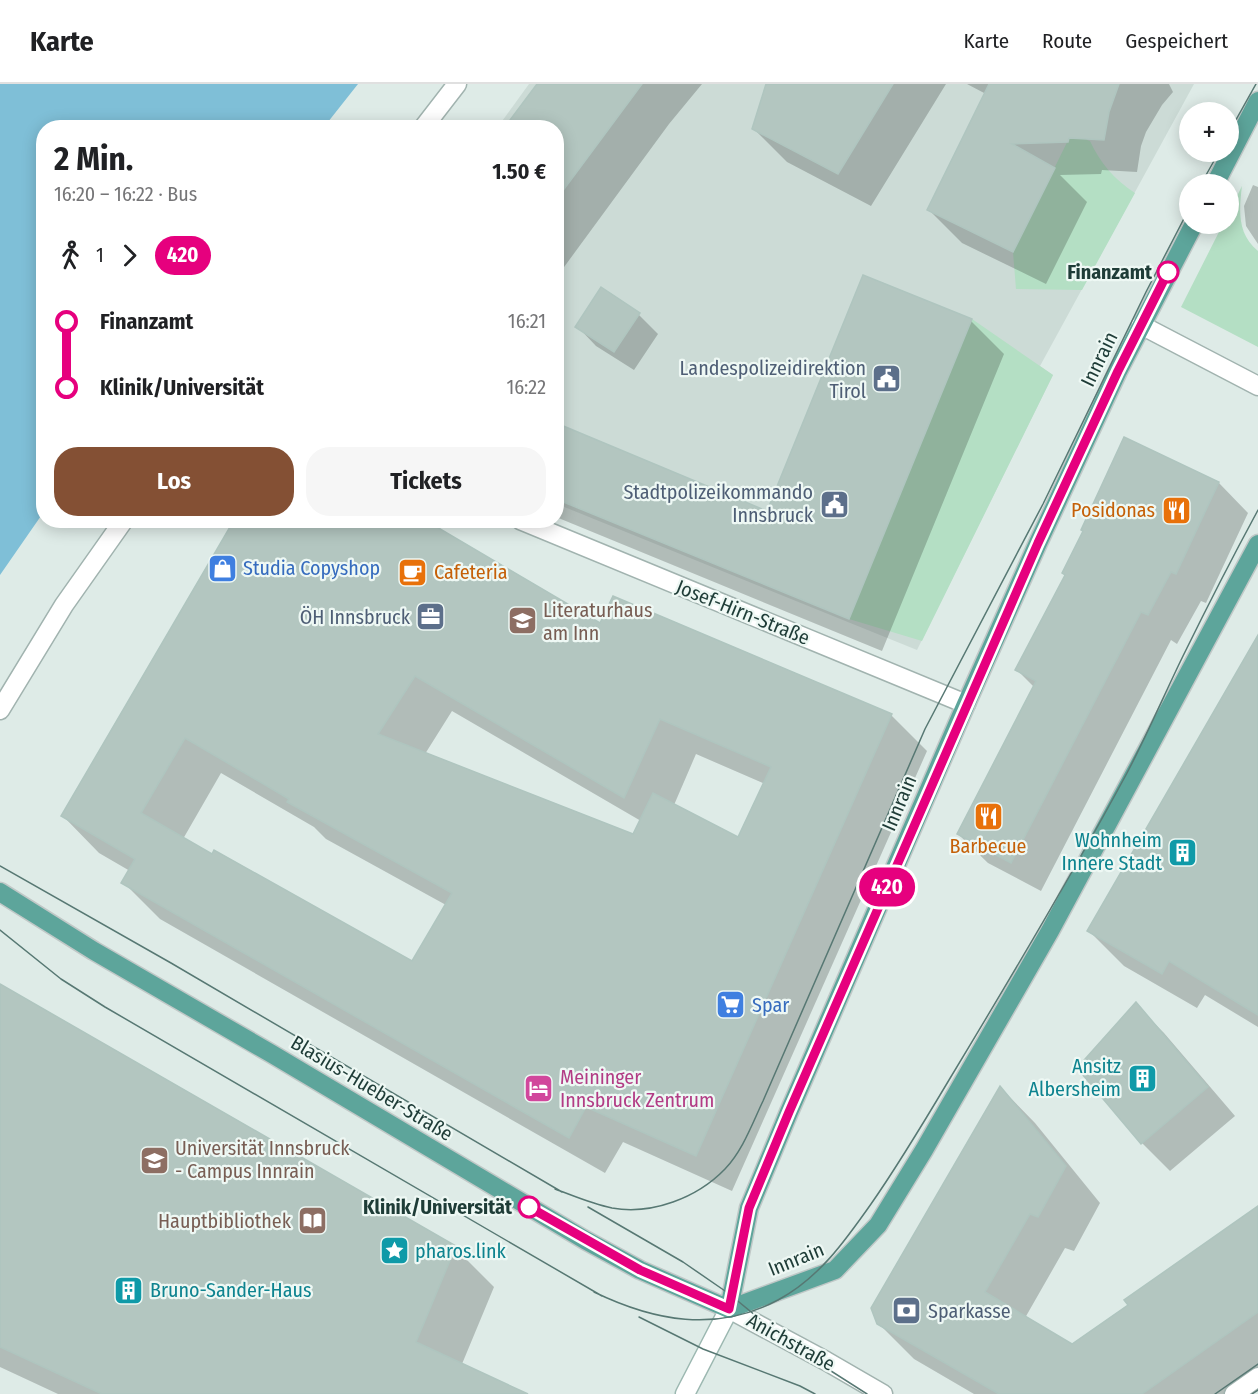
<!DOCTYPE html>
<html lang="de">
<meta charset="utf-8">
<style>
:root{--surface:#fff;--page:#f6f6f6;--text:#202124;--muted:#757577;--line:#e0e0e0;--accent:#845034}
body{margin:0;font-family:"Fira Sans Condensed",sans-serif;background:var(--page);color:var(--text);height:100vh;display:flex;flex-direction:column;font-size:22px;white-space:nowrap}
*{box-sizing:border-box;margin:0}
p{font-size:20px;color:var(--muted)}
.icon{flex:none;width:33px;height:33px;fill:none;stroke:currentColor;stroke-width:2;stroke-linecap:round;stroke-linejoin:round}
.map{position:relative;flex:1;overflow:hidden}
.panel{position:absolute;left:36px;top:36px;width:528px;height:408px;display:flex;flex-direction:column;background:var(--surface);border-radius:24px;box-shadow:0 3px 15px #0003}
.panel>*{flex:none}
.badge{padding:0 12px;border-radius:20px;font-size:21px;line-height:39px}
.fabs{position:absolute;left:1179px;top:18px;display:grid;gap:12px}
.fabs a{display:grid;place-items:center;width:60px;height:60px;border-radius:50%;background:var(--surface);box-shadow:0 3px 15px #0003;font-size:30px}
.map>.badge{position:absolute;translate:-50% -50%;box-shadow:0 0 0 3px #fff}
.legs{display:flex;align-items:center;gap:9px;height:66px;padding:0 18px;font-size:20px}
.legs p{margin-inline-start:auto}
.summary{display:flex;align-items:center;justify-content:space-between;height:102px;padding:0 18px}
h1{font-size:33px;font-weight:700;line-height:45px}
.primary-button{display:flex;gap:12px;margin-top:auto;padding:12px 18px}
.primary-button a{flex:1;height:69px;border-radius:24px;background:var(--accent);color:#fff;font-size:24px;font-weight:700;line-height:69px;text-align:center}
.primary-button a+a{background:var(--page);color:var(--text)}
ul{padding:0 18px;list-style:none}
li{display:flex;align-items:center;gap:21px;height:66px;font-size:22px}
li i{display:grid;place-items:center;width:9px;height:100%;margin:0 8px;background:currentColor}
li i::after{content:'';width:15px;height:15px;margin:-8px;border:4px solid;border-radius:50%;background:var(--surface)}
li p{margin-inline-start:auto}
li:first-child i{background:linear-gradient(#0000 50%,currentColor 0)}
li:last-child i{background:linear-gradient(currentColor 50%,#0000 0)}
header{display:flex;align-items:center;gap:36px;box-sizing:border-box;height:84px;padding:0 30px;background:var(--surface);border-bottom:2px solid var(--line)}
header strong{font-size:28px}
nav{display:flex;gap:33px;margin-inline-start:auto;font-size:21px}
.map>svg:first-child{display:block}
</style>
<header>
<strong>Karte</strong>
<nav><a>Karte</a><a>Route</a><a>Gespeichert</a></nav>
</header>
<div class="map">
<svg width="1258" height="1310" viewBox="0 0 1258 1310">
<rect width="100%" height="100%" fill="#deebe7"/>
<path fill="#ccdbd6" d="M529,0H1194L1040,282L1053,291L917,566L557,420L556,44H497Z"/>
<path fill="#b4dfc4" d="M1079,34L1086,38L1087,56L1090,57C1100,79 1115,96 1135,109L1082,206L1016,205L1013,168Z
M1242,102C1239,126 1237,150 1258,167V263L1181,223L1223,140H1228L1229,128Z
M972,235L1053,291L922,557L849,535Z"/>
<path fill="#7fbfd7" d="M0,0H358L324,43L44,44L43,429L0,491Z"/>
<path fill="#0003" fill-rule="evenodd" d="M537,0H702L669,40L556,194V44H505Z
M768,0H946L871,122L787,78L754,45Z
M967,0H1169L1173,8L1162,21L1146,48L1141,62L1137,88L1102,86L1101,90L1060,91L1087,118L1046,200L962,159L929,126L986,10Z
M1253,101L1258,103V160L1246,142L1244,122Z
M639,231L658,250L634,286L596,262L577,242Z
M971,237L1004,270L882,567L556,433V341L768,429Z
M1125,355L1219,399L1248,429L1206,519L1201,517L1177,560L1171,556L1041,807L988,779L958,750L1034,603L1017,586L1067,492Z
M236,436L601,541L891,631L927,667L732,1107L623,1058L605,1089L160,835L123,798L130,787L99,769L63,732ZM452,627L641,737L634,752L425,670ZM696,670L765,700L739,755L674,721ZM221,689L314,743L326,755L446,821L412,879L183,755Z
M1258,555V943L1205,911L1197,924L1124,882L1089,847Z
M0,902L455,1164L494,1203L462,1280L525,1310H58L0,1283Z
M1136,921L1164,949L1235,1032L1170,1087L1142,1059Z
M1001,1004L1035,1039L1100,1119L1074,1167L1065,1164L1025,1234L1072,1261L1130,1221L1258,1124V1288L1227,1310H974L914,1275L878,1239Z"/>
<path fill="#b3c6c0" stroke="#afc5bf" stroke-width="1.5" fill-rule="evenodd" d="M537,0H642L556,116V44H504Z
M766,0H893L838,90L752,45Z
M989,0H1119L1109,28L1104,56L1069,54L1068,58L1012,60L1055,84L1013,168L927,126Z
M863,191L972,235L849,535L556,415V339L767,427Z
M601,203L640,229L614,268L575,243Z
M1124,353L1219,398L1176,490L1171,488L1148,531L1141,528L1011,779L957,750L1036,597L1015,586L1065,491L1062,489L1083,447L1081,446Z
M234,436H425L600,539L613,512L892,630L696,1072L586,1023L569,1054L121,799L135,775L61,732ZM415,592L624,714L660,635L771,683L738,753L653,709L633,750L378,650ZM185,654L289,715L287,718L452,809L412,877L214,766L212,770L141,729Z
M1258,551V931L1169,877L1162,890L1087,847Z
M0,900L456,1162L416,1258L528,1310H102L0,1263Z
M1136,918L1208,1003L1141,1060L1077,984Z
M1000,1002L1066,1082L1038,1133L1030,1130L985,1208L1072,1260L1128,1221L1124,1216L1258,1122V1228L1142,1310H999L877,1240L871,1224Z"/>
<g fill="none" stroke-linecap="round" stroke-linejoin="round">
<defs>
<path id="minor" d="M423,44L457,0
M1141,241L1258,302
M520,436L966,620
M0,626L64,521L124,436
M729,1225L826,1277L883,1310
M1234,1310L1258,1293"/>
<path id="secondary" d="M685,1310L729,1225"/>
<path id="primary" d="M1215,100L1258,17
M0,808L94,867L272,970L585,1156L640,1186L729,1225
M729,1225L749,1124L789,1028L966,620L1038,459L1118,287L1194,140
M729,1225L835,1186L878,1141L924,1066L1050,847L1258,460"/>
</defs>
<use href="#minor" stroke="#a1b3af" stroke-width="21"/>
<use href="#secondary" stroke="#9cb8b1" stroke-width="21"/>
<use href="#primary" stroke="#c0c8c7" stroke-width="21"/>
<use href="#minor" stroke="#fff" stroke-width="18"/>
<use href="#secondary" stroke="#fff" stroke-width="18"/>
<use href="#primary" stroke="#5da59b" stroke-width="18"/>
<path stroke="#577873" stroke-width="1.5" d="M1228,50L1256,0
M1201,100L1219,68
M0,782L171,879L562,1108
M0,846L61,895L105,923L602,1212
M555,1105C574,1112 592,1120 612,1124C652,1131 697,1114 725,1085C743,1066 752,1040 763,1017L925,645L1043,420L1146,208L1190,123
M588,1123L683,1178L728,1209L795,1264L867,1310
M594,1208C654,1237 716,1249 778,1216C819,1194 845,1157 871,1120C899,1080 924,1038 949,996C1010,895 1071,793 1127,689C1147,651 1164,611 1183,572C1207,523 1232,474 1258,426
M639,1233L703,1265L800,1302L815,1310
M1215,1310L1258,1280
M1252,1310L1258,1306"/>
</g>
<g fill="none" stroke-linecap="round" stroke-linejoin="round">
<defs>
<path id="line-1" d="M529,1123L640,1186L729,1225L749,1124L789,1028L1038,459L1118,287L1168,188"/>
</defs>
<use href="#line-1" stroke="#fff" stroke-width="14"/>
<use href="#line-1" stroke="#e6007e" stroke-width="9"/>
</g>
<defs>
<symbol id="civic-square" viewBox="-11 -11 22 22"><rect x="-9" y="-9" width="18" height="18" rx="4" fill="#5c6f8a" stroke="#eef8f4"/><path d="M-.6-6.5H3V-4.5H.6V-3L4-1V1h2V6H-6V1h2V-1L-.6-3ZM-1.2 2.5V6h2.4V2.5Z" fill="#fff"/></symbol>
<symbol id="restaurant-square" viewBox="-11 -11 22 22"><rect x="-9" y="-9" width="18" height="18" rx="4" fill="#e8710a" stroke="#eef8f4"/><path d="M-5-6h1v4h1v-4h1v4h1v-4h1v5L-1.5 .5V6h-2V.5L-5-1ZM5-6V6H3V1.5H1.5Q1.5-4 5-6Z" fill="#fff"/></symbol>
<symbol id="shop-square" viewBox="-11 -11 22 22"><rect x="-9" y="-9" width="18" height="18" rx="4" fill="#3f7fe0" stroke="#eef8f4"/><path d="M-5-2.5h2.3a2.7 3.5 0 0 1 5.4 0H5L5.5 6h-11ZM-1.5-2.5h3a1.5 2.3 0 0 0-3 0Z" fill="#fff"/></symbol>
<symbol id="cafe-square" viewBox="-11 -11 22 22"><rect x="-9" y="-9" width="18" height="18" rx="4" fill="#e8710a" stroke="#eef8f4"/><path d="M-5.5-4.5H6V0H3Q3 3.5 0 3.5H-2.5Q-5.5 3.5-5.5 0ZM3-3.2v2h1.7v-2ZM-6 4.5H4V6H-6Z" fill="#fff"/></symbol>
<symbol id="office-square" viewBox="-11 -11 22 22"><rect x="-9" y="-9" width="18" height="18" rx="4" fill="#5c6f8a" stroke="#eef8f4"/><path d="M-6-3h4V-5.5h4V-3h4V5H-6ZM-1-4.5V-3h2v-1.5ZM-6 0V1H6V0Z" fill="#fff"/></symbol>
<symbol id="university-square" viewBox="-11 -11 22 22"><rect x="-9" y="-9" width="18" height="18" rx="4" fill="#8d6e63" stroke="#eef8f4"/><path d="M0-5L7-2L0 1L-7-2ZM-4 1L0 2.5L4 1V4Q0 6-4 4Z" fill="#fff"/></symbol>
<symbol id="building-square" viewBox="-11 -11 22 22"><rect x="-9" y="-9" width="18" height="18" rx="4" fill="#0f9aa8" stroke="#eef8f4"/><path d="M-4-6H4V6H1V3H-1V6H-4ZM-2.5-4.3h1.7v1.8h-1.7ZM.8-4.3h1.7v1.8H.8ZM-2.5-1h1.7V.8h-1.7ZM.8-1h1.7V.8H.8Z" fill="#fff"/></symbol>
<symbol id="supermarket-square" viewBox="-11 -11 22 22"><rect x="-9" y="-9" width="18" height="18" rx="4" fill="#3f7fe0" stroke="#eef8f4"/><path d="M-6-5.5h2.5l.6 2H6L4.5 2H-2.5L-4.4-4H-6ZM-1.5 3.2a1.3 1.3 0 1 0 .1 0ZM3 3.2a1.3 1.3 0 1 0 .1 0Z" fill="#fff"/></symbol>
<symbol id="hotel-square" viewBox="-11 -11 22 22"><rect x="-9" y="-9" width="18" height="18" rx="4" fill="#d1479c" stroke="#eef8f4"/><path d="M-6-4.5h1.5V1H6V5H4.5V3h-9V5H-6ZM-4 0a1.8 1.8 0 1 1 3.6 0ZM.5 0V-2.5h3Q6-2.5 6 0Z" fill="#fff"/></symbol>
<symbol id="library-square" viewBox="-11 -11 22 22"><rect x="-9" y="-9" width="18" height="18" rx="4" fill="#8d6e63" stroke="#eef8f4"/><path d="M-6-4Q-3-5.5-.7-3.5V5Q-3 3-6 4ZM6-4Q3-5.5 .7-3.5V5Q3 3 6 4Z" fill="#fff"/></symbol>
<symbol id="sight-square" viewBox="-11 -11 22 22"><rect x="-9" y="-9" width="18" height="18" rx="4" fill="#0f9aa8" stroke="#eef8f4"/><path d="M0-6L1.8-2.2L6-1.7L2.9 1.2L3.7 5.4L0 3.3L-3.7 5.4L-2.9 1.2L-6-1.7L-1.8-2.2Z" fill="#fff"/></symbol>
<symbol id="bank-square" viewBox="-11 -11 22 22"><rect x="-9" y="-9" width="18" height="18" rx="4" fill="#5c6f8a" stroke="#eef8f4"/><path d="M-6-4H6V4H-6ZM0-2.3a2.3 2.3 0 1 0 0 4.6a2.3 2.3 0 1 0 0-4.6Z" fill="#fff"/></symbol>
</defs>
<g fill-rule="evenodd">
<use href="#civic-square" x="870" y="278" width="33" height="33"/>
<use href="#civic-square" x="818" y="404" width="33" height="33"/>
<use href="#restaurant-square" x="1160" y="410" width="33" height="33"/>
<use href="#shop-square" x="206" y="468" width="33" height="33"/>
<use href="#cafe-square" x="396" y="472" width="33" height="33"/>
<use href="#office-square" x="414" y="516" width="33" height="33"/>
<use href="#university-square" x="506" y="520" width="33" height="33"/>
<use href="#restaurant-square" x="972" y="716" width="33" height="33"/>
<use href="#building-square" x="1166" y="752" width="33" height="33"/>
<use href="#supermarket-square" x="714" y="904" width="33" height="33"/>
<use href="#building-square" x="1126" y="978" width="33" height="33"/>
<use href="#hotel-square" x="522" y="988" width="33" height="33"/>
<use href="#university-square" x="138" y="1060" width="33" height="33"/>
<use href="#library-square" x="296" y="1120" width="33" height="33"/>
<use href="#sight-square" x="378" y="1150" width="33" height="33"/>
<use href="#building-square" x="112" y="1190" width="33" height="33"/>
<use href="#bank-square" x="890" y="1210" width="33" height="33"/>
</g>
<g fill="#fff" stroke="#e6007e" stroke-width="3">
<circle cx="1168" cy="188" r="10"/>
<circle cx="529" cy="1123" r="10"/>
</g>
<g text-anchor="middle" stroke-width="4.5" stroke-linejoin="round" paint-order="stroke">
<g font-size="20" font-weight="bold" fill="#1e3c37" stroke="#eef8f4" text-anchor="end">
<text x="1152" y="195">Finanzamt</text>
<text x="512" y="1130">Klinik/Universität</text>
</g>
<g font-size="20" fill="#1e3c37" stroke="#eef8f4">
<text transform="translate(1099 275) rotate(-64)" y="7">Innrain</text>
<text transform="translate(743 528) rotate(22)" y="7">Josef-Hirn-Straße</text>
<text transform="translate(899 719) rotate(-67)" y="7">Innrain</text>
<text transform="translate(372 1004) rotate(31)" y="7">Blasius-Hueber-Straße</text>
<text transform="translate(796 1175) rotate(-22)" y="7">Innrain</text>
<text transform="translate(791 1258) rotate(29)" y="7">Anichstraße</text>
</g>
<g font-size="20" fill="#4e5e75" stroke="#eef8f4" text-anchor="end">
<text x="866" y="291">Landespolizeidirektion<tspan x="866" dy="23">Tirol</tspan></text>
<text x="813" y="415">Stadtpolizeikommando<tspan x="813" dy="23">Innsbruck</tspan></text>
<text x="410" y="540">ÖH Innsbruck</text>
<text x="928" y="1234" text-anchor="start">Sparkasse</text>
</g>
<g font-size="20" fill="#c56008" stroke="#eef8f4" text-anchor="end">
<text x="1155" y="433">Posidonas</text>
<text x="434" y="495" text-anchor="start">Cafeteria</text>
<text x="988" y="769" text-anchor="middle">Barbecue</text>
</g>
<g font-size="20" fill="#366cbe" stroke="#eef8f4" text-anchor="start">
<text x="243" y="491">Studia Copyshop</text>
<text x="752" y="928">Spar</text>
</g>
<g font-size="20" fill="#785e54" stroke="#eef8f4" text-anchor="start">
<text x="543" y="533">Literaturhaus<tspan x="543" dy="23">am Inn</tspan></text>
<text x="175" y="1071">Universität Innsbruck<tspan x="175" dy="23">- Campus Innrain</tspan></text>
<text x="291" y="1144" text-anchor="end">Hauptbibliothek</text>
</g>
<g font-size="20" fill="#0d838f" stroke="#eef8f4" text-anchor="end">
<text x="1162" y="763">Wohnheim<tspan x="1162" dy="23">Innere Stadt</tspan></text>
<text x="1121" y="989">Ansitz<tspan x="1121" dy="23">Albersheim</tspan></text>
<text x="415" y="1174" text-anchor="start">pharos.link</text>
<text x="150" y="1213" text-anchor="start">Bruno-Sander-Haus</text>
</g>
<g font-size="20" fill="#b23c85" stroke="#eef8f4" text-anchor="start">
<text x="560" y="1000">Meininger<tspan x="560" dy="23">Innsbruck Zentrum</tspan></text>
</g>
</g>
</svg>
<div class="fabs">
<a>+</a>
<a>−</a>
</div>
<b class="badge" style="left:887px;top:803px;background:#e6007e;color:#fff">420</b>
<section class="panel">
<div class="summary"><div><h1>2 Min.</h1><p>16:20 – 16:22 · Bus</p></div><b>1.50 €</b></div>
<div class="legs"><svg class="icon" aria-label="walk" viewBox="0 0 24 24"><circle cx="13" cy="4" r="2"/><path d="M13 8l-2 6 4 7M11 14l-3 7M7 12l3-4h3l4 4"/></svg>1<svg class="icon" aria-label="forward" viewBox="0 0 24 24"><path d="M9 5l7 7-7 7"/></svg><b class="badge" style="background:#e6007e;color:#fff">420</b></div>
<ul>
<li><i style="color:#e6007e"></i><b>Finanzamt</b><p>16:21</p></li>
<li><i style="color:#e6007e"></i><b>Klinik/Universität</b><p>16:22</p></li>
</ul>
<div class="primary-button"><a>Los</a><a>Tickets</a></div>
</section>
</div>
